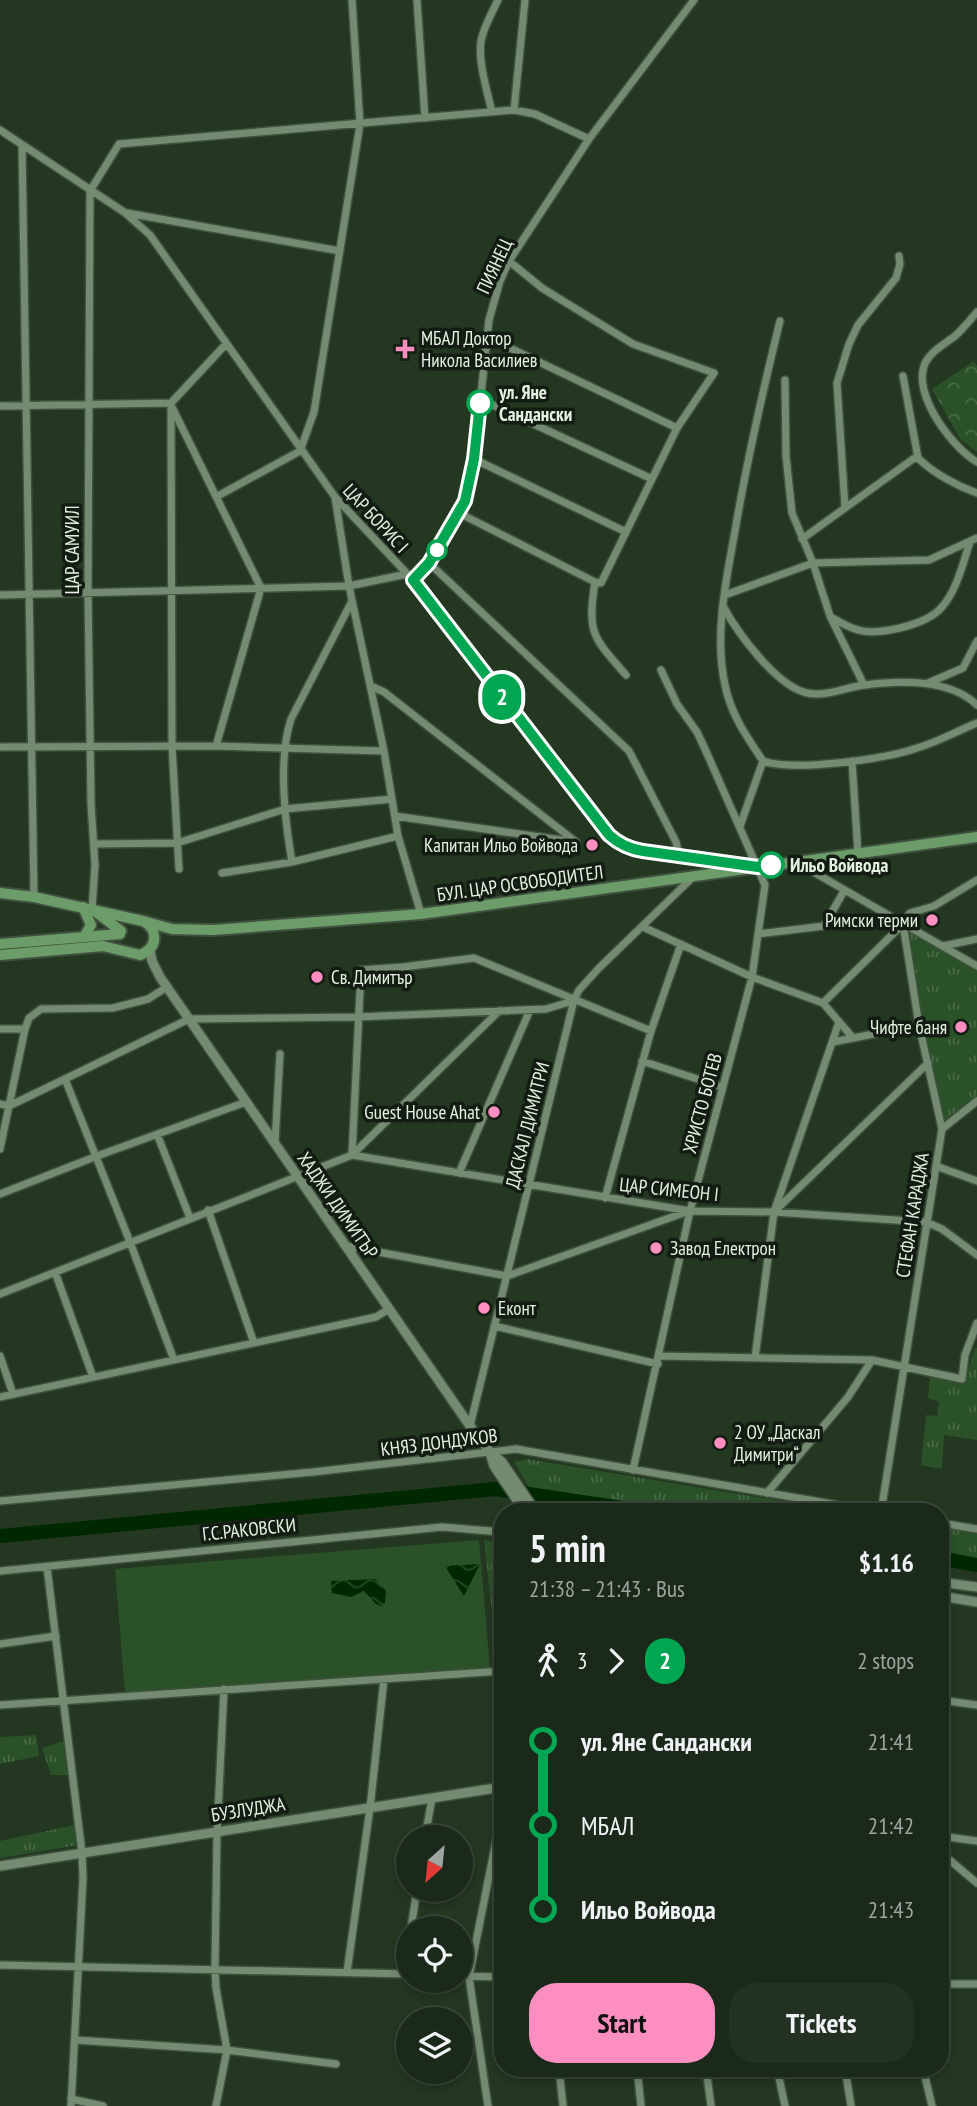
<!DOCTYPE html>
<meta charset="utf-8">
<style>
:root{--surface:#1a2919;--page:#233122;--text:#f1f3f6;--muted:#9fa6a2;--line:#384538;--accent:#fd8ec0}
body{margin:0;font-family:"PT Sans Narrow",sans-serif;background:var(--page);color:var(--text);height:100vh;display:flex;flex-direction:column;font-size:26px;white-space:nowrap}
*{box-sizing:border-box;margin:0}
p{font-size:23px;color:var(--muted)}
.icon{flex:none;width:38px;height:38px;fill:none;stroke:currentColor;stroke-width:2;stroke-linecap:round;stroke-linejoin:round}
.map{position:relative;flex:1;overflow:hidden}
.drawer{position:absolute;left:494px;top:1503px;width:455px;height:574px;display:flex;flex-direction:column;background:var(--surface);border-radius:28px;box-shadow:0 4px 10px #0003,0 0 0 2px var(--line)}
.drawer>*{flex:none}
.badge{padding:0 14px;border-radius:23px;font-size:24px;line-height:46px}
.needle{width:46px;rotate:207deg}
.fabs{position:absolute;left:396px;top:1825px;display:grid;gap:14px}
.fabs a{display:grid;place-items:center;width:77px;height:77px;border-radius:50%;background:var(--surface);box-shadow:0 4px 10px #0003,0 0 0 2px var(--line);font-size:35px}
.map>.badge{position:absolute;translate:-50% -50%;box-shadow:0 0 0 4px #fff}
.legs{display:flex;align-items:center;gap:10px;height:77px;padding:0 35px;font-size:23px}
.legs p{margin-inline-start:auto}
.overview{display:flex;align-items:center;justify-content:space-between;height:119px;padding:0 35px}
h1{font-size:38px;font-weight:600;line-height:52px}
.cta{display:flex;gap:14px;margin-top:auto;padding:14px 35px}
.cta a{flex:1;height:80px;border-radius:28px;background:var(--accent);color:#111;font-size:28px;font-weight:600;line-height:80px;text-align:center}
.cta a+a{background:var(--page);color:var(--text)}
ul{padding:0 35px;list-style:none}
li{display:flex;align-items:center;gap:24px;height:84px;font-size:26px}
li i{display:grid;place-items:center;width:10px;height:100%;margin:0 9px;background:currentColor}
li i::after{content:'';width:18px;height:18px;margin:-9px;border:5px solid;border-radius:50%;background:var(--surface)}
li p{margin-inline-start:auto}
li:first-child i{background:linear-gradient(#0000 50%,currentColor 0)}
li:last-child i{background:linear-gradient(currentColor 50%,#0000 0)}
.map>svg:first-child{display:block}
</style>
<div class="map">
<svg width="977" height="2106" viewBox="0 0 977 2106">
<defs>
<pattern id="grass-tufts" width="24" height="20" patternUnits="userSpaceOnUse" patternTransform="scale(1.75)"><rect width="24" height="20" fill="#2b5128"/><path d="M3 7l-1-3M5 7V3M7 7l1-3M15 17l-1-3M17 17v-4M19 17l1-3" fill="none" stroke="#4a6a47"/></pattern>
<pattern id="forest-crowns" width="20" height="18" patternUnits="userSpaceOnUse" patternTransform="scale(1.75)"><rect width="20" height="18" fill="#2b5128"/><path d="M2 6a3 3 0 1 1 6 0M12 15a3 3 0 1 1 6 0" fill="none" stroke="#4a6a47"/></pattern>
<pattern id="water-waves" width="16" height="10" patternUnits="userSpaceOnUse" patternTransform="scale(1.75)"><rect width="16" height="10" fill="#002800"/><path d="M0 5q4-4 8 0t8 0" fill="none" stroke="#254825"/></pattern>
</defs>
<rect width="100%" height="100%" fill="#233721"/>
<path fill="url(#grass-tufts)" d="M903,924L977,966V1101L942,1129Z
M975,1348H977V1440L944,1435L942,1469L921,1465L926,1415L937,1416L939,1402L928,1398L930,1376L964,1382Z
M527,1459L848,1512H649L532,1493L514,1462Z
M940,1527L977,1534V1565L940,1559Z
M484,1540L502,1543V1649H496Z
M36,1735L39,1756L0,1764V1737Z
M64,1741L71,1775H51L42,1748Z
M75,1825L78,1845L0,1858V1841Z"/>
<path fill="url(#forest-crowns)" d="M974,361L977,366V452L960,439L932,389Z"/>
<path fill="#2b5128" d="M479,1540L490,1667L125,1693L115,1569Z"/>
<path fill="url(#water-waves)" d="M480,1564L464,1596L445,1566Z
M375,1579L386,1591L385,1603L382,1606L376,1604L364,1591L351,1597L332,1593L331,1581Z"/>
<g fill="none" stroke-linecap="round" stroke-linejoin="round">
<path stroke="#002800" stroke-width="14" d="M0,1536L495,1489L649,1512
M940,1558L977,1565"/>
<defs>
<path id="minor" d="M417,0L425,118
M514,110L525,0
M492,112C487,90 478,63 481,41C484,26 492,13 498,0
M0,130L124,212L150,235L335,497L413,580L609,835L617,842L633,850L747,866
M22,145L34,897
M127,213L340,251
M977,312C970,320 963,329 955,336C946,343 936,348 929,357C905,386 951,447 977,462
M487,337L677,428
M903,376L918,458
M785,380L786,456L792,513L813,563L830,616L864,685
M480,399L652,479
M171,403L172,746L179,869
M0,406L171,403L226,344
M172,407L261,588L216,746
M918,458C933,473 957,486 977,493
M474,459L626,532
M216,497L300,451L314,412L360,124L352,0
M335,497L349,586L384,751L398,836L421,914
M845,507L837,383L849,344L858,325L896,278L900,264L899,256
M459,513L595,582L601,583L677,428L714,373L633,344L542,288L509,261
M802,539L913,459L918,458
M429,563L629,751L676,842L679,856
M413,580L429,563L465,501L474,459L489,320L500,281L509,261L589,139L694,0
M595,582C587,634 593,637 626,675
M0,595L349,586L407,574
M725,595L813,563L929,560L977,538
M723,606C737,632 776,686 807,693C828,697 845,687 865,685C900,680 950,679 977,705
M831,617C838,621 846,626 855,629C876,637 927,625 942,607C957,590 963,563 970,542
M928,683L963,668L977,641
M371,686L384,692L576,842
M0,747L216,746L384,751
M763,761C794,772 885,759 917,748C938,742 957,731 977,723
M852,761L858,853
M395,816L575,842
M740,826L763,761C747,737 731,715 725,685C714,635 726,581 735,531C747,460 763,390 780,321
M95,844L177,843L285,809L392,799
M292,862C285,821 278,759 291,719L352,601
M796,862L977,966
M222,873L292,862L398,836
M92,909L95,865L91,804L88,593L90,191L119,144L514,110L535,114L589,139
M643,927L752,977L823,1003L853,1038
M758,934L824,926L844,891
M943,946L977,939
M823,1003L903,924L910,913L934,906L977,880
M0,1029H25L29,1018L41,1009L113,1008L148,999L167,987
M651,1031L474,958L403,967L361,970L352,1155L690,1211L774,1212L926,1222L942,1229L977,1255
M833,1042L919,1025
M642,1061L722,1087
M65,1079L130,1242L174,1360
M0,1104L9,1106L189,1019L357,1017L546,1009L573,1001
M942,1129L977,1101
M157,1134L190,1218
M275,1143L280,1054
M0,1149L25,1029
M936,1166L977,1181
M459,1173L530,1010
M0,1194L97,1156L246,1102
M605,1198L651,1031L681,944
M777,1209L928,1063
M208,1210L254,1343
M346,1246L507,1276L689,1211
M55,1272L93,1377
M0,1294L352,1155L499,1011
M494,1326L658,1364
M0,1356L13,1394
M659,1356L872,1360L962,1379L965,1355L977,1323
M755,1358L774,1212L839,1022
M0,1397L376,1317L389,1309
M470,1426L574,1000L579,990L599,968L693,877
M633,1470L690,1211L752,977L765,885L705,749L697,732L677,704L661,670
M767,1493L848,1397L872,1360
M0,1501L313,1472L516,1449L878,1512
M881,1512L942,1129L919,1025L903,924
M940,1523L977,1529
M47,1567L82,1853L83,1878L71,2106
M0,1571L442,1527L502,1532
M0,1644L56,1636
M940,1700L977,1705
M0,1705L502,1671
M940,1836L977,1841
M425,1838L432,1798
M940,1852L977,1883
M411,1928L417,1890
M0,1965L408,1974
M347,1972L370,1808L384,1679
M460,1976L502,1977
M940,1984H977
M75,2040L227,2050L336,2064
M559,2068L563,2106
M637,2068L641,2106
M706,2068L711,2106
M777,2068L785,2106
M845,2068L851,2106
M923,2068L932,2106
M71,2099L103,2106
M216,2106L227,2050L216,1988L215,1969L217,1832L224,1689
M488,2106L469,1977L502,1811"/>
<path id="tertiary" d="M150,950L152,961L160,977L470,1426L490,1452L502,1462L536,1512
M490,1453L494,1466L525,1512
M940,1582L977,1587
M940,1596L977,1602
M0,1866L502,1787"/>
<path id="secondary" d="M0,893L34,897L143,921C159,930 158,948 140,955L103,946L0,955
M83,907L91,925L84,937
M92,909L121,931
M143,921L172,929L213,930L421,914L977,837
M0,944L120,934"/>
</defs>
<use href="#minor" stroke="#3f513e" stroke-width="10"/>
<use href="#tertiary" stroke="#3f513e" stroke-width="12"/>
<use href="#secondary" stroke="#3f513e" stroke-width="14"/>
<use href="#minor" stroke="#748b72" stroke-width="7"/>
<use href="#tertiary" stroke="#748b72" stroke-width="9"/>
<use href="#secondary" stroke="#6c9c69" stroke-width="10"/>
</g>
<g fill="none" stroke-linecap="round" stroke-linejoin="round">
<defs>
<path id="line-1" d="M480,403L474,459L465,501L429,563L413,580L609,835C619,844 629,849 643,851L758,867L771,865"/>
</defs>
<use href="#line-1" stroke="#fff" stroke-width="16"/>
<use href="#line-1" stroke="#00a651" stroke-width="10"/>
</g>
<g fill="#fd8ec0" stroke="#131c12" stroke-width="2.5">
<path d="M401.5 338.5h7v7h7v7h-7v7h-7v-7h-7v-7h7z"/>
<circle cx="592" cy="845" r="7"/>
<circle cx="932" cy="920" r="7"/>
<circle cx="317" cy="977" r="7"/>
<circle cx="961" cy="1027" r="7"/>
<circle cx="494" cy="1112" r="7"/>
<circle cx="656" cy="1248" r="7"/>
<circle cx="484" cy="1308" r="7"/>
<circle cx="720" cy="1443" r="7"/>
</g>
<g fill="#fff" stroke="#00a651" stroke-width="3.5">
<circle cx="480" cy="403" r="12"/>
<circle cx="437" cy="550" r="9"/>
<circle cx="771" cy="865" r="12"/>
</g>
<g text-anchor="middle" stroke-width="7" stroke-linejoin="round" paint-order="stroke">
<g font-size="19" fill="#e5f1e3" stroke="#131c12">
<text transform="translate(494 266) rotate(-65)" y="7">ПИЯНЕЦ</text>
<text transform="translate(376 518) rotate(47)" y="7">ЦАР БОРИС I</text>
<text transform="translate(72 550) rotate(-90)" y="7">ЦАР САМУИЛ</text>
<text transform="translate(520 883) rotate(-8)" y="7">БУЛ. ЦАР ОСВОБОДИТЕЛ</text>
<text transform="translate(702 1103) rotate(-75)" y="7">ХРИСТО БОТЕВ</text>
<text transform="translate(527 1125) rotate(-76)" y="7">ДАСКАЛ ДИМИТРИ</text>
<text transform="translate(669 1189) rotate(6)" y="7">ЦАР СИМЕОН I</text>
<text transform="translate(338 1205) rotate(55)" y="7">ХАДЖИ ДИМИТЪР</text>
<text transform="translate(912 1215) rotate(-81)" y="7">СТЕФАН КАРАДЖА</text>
<text transform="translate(439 1442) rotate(-7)" y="7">КНЯЗ ДОНДУКОВ</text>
<text transform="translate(249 1529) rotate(-6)" y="7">Г.С.РАКОВСКИ</text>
<text transform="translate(248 1809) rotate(-9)" y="7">БУЗЛУДЖА</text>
</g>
<g font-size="19" fill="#e5f1e3" stroke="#131c12" text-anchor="start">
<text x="421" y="345">МБАЛ Доктор<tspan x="421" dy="22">Никола Василиев</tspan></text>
<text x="578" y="852" text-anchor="end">Капитан Ильо Войвода</text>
<text x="918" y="927" text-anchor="end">Римски терми</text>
<text x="331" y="984">Св. Димитър</text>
<text x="947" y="1034" text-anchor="end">Чифте баня</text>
<text x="480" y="1119" text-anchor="end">Guest House Ahat</text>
<text x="670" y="1255">Завод Електрон</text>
<text x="498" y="1315">Еконт</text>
<text x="734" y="1439">2 ОУ „Даскал<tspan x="734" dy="22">Димитри“</tspan></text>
</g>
<g font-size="19" font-weight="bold" fill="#e5f1e3" stroke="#131c12" text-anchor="start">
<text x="499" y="399">ул. Яне<tspan x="499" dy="22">Сандански</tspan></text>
<text x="790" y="872">Ильо Войвода</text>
</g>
</g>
</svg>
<div class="fabs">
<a><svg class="needle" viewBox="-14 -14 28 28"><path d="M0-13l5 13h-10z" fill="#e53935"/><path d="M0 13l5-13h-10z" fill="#9fa6a2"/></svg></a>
<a><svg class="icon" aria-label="locate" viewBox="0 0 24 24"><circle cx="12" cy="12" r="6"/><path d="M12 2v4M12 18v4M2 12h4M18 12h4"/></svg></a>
<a><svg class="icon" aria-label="layers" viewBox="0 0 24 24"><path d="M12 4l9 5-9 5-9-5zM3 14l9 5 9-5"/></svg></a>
</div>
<b class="badge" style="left:502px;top:697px;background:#00a651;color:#fff">2</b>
<section class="drawer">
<div class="overview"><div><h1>5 min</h1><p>21:38 – 21:43 · Bus</p></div><b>$1.16</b></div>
<div class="legs"><svg class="icon" aria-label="walk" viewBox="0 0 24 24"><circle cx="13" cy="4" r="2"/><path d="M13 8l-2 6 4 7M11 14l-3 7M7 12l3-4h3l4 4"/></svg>3<svg class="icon" aria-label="forward" viewBox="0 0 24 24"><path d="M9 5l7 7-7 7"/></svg><b class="badge" style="background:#00a651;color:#fff">2</b><p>2 stops</p></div>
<ul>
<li><i style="color:#00a651"></i><b>ул. Яне Сандански</b><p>21:41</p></li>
<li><i style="color:#00a651"></i><span>МБАЛ</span><p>21:42</p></li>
<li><i style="color:#00a651"></i><b>Ильо Войвода</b><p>21:43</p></li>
</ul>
<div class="cta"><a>Start</a><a>Tickets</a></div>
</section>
</div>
